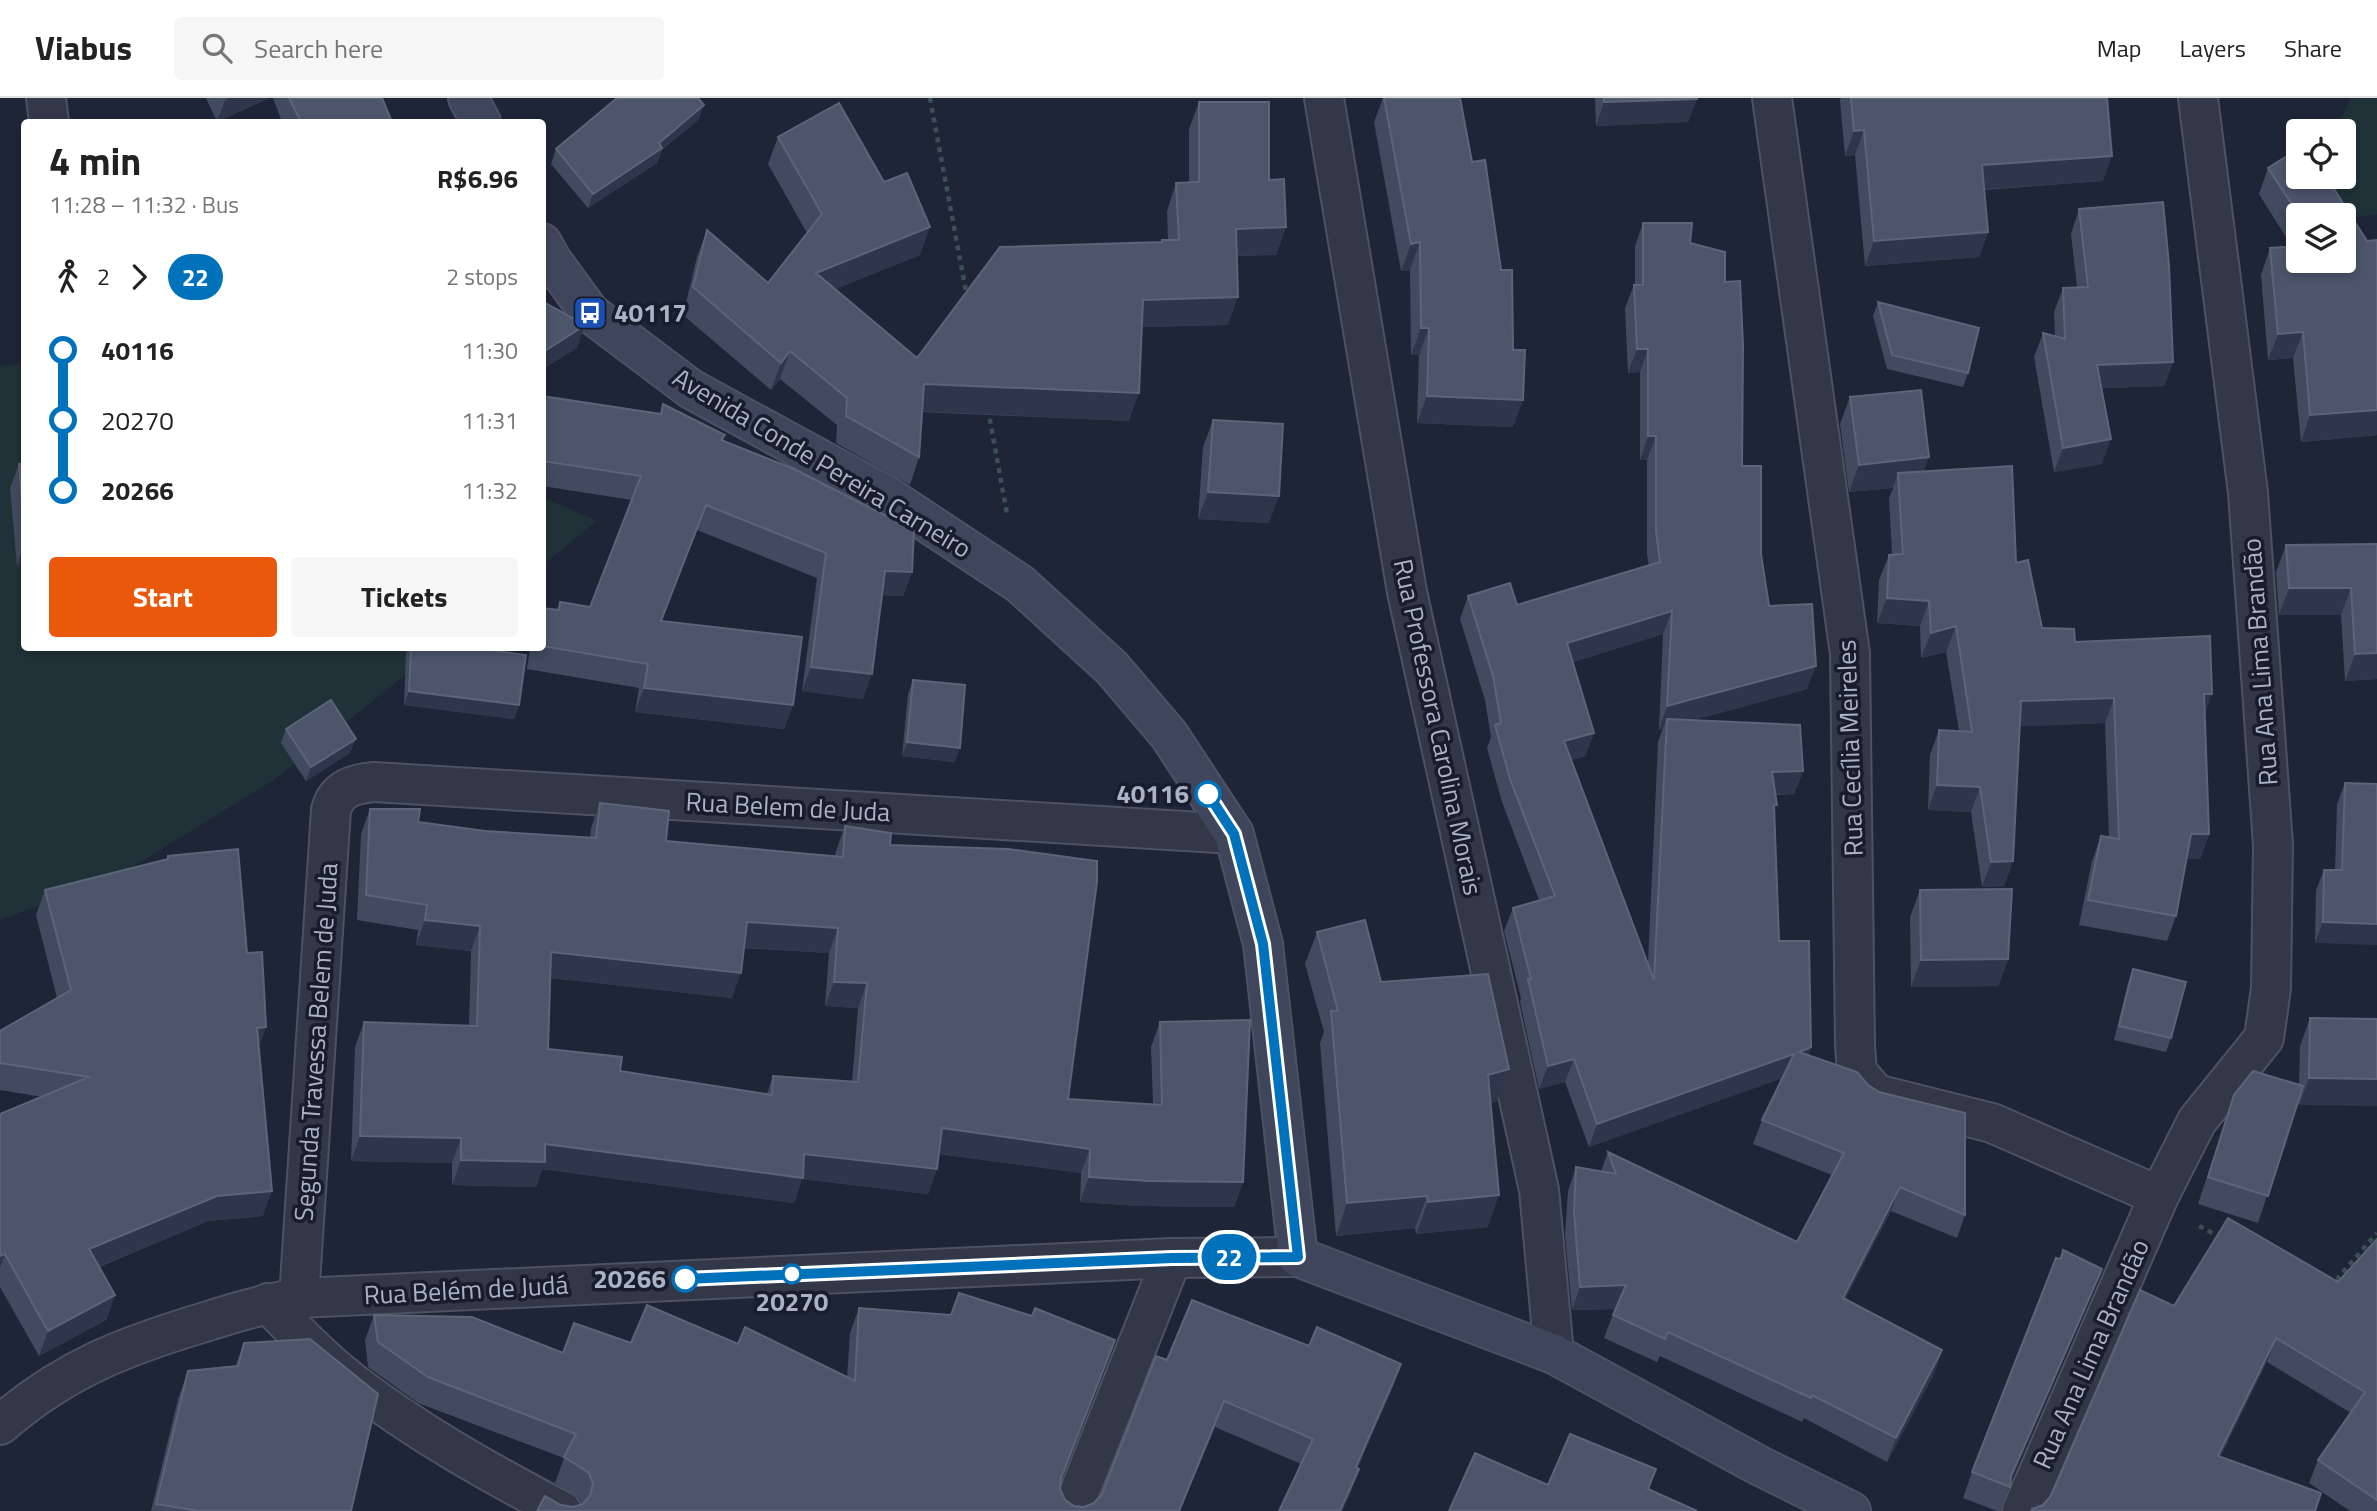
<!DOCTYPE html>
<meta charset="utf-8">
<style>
:root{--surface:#fff;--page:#f6f6f6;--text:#222;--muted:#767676;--line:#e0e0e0;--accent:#ea580c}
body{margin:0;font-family:"Titillium Web",sans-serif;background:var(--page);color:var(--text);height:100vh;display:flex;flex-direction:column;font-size:26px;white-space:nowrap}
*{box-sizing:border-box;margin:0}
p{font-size:23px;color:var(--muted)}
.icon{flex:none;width:38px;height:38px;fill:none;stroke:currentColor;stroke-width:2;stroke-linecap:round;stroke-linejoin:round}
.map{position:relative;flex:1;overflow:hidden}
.side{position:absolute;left:21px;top:21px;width:525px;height:532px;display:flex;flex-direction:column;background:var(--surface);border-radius:7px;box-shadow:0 4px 10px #0003}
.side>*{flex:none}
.badge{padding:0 14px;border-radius:23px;font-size:24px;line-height:46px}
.fabs{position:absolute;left:2286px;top:21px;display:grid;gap:14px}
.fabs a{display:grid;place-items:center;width:70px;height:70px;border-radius:7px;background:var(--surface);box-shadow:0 4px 10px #0003;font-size:35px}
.map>.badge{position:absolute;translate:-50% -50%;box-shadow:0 0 0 4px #fff}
.legs{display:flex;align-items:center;gap:10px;height:77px;padding:0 28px;font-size:23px}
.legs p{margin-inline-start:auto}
.summary{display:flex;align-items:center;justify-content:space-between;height:119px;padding:0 28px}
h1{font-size:38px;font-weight:700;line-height:52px}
.primary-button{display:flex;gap:14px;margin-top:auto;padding:14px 28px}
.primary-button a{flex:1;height:80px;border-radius:7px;background:var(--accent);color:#fff;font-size:28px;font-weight:700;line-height:80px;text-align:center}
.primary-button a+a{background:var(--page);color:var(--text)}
ul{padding:0 28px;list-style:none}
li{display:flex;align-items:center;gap:24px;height:70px;font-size:26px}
li i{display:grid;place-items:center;width:10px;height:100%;margin:0 9px;background:currentColor}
li i::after{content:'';width:18px;height:18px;margin:-9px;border:5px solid;border-radius:50%;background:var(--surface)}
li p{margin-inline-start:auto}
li:first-child i{background:linear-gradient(#0000 50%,currentColor 0)}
li:last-child i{background:linear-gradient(currentColor 50%,#0000 0)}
header{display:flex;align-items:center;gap:42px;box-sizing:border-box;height:98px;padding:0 35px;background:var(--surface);border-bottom:2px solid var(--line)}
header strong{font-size:33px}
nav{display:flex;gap:38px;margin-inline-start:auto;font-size:24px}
.search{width:490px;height:63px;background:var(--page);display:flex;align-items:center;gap:18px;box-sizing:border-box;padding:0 24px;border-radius:7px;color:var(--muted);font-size:26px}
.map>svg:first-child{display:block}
</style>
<header>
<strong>Viabus</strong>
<div class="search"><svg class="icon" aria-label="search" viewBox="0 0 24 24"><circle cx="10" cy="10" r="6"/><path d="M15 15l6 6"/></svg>Search here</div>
<nav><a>Map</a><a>Layers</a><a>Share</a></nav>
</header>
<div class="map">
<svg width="2377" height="1413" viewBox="0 0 2377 1413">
<rect width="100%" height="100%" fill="#1e2537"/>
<path fill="#203238" d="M2351,0H2377V116L2343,121V117L2319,79H2343V33H2335Z
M24,266V550H439L274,682L119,777L0,822V268Z
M543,399L597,423L543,467Z"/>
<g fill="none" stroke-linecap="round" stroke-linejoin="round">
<defs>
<path id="minor" d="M46,0L49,24
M1324,0L1407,494L1539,1092L1554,1256
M1772,0L1850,556L1855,947L1857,974L1876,996L1992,1025L2159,1098
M299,1200L331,712C337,690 354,686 374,684L1234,736
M268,1205C295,1233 322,1261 353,1285C418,1335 490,1375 562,1413
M1072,1413L1172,1160
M2022,1413L2159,1098L2197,1023L2264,940L2271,890L2273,747L2248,395L2198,0"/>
<path id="tertiary" d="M0,1327C64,1271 125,1248 205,1224C236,1214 267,1205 299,1200L1172,1160L1298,1159"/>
<path id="secondary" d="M468,0L481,24
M542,145L552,163L590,215L691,291L887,398L1020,486L1112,570L1169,637L1234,736L1263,846L1298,1159L1554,1256L1760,1368L1851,1413"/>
</defs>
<use href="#minor" stroke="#4c5263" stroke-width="42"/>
<use href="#tertiary" stroke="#4c5263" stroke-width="42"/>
<use href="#secondary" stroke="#4c5263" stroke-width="42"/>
<path stroke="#3d4f56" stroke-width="4.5" stroke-dasharray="5 5" stroke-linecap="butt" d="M930,0L967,199
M988,311L1007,416
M2199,1128L2222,1140
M2326,1180L2337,1181L2377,1135"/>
<use href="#minor" stroke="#323848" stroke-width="38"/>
<use href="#tertiary" stroke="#323848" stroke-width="38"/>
<use href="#secondary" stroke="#3f465b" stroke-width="38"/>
</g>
<path fill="#424a60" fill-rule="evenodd" d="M206,0H269L217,24Z
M273,0H382L392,24H282Z
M1383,0H1460L1513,329L1417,325L1419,257H1411L1410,172L1401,173L1374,24Z
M1595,0H1697L1688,24L1596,28Z
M1841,0H2107L2103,83L1984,92L1988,134L1979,159L1865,168L1855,57L1845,58L1840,2Z
M1199,4L1269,82L1286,129L1276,157L1237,158L1228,227L1142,229L1129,323L922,314L919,359L910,387L836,345L837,327L780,281L771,292L683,217L697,159L707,132L768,185L807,135L768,66L778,39L920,157L835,191L917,260L1161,145L1162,142H1168L1167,113L1176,85H1189V31Z
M699,21L662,52L657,65L588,110L551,66L556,51Z
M2268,70L2329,83L2367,143L2377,142V337L2301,344L2293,260L2268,262L2261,177L2270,150L2292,149L2259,96ZM2298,117H2343V163H2298Z
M2079,111L2173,264L2164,288L2101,290L2102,366L2054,374L2034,259L2043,235L2055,238L2054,214L2063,190L2077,189L2071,136Z
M1643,125L1690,145L1725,184L1742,368L1761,456L1769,508L1807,591L1694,622L1803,673L1794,696L1776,697L1774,715L1779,843L1811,949L1808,957L1965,1117L1957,1140L1891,1113L1845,1201L1942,1252L1934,1276L1887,1364L1804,1320L1802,1324L1660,1258L1657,1264L1604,1240L1615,1211L1572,1212L1565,1137L1568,1093L1576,1069L1601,1073L1608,1054L1797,1144L1832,1077L1753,1046L1762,1022L1782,980L1589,1049L1565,984L1539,991L1520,904L1521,900L1504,833L1513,810L1539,802L1502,704L1487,650L1491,639L1485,602L1460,521L1468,498L1517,507L1649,468L1647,457V362H1640V274L1628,275L1625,210L1634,187H1635V148ZM1663,536L1659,632L1663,630L1658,644L1648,865L1571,662L1585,658L1594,635L1573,564Z
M1878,204L1968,275L1963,289L1887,271L1873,218Z
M542,298L660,316L663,306L725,337L723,343L912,474L903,498L882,497L863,601L802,593L817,480L697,432L661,523L793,607L784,631L635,614L639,590L527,571L530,550H542V510L557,512L560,504L590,509L632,402L542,388Z
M1850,299L1923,374L2016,465L2042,530L2075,544L2204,618L2209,736L2200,761H2186L2176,818L2167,843L2079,827L2092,763L2101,738L2109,739L2105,625L2020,628L2013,763L2004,788L1982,789L1971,714L1928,712L1930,657L1939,632L1959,633L1946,554L1921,560L1920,528L1877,525L1879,482L1889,457L1892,456L1889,400L1893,390L1849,394L1840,326Z
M1213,322L1269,425L1198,421L1203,349Z
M24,365V468H17L10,390L19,366Z
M2377,446V581L2345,583L2341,517H2279L2276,474L2286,447Z
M408,550H476L519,607L514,621L404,607L406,554Z
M913,582L960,650L954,664L902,658L908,596Z
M286,631L350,655L306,683L281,645Z
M2345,685L2377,686L2315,845L2316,792L2324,772H2335L2337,706Z
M600,705L666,743L835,759L836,753L845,728L890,747L1068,1001L1153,1006L1151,949L1160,924L1243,1084L1234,1109L1140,1108L1080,1104L1081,1075L939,1056L937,1071L928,1096L802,1081L794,1105L542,1071L536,1089L452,1087V1065L351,1063L355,949L364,924L469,928L471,853L416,847L418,832L357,822L361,736L370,711L418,724L485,733L590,740L591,730ZM744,850L829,855L825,908L858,910L852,984L773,978L767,996L620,973L548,951L551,880L732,900Z
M168,758L247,855L259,949L263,1118L208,1123L99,1169L115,1197L106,1222L39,1258L0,1189V1016L43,999L0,992V933L57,900L36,817L45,792L166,762Z
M1920,792L2008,861L1998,888L1911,889L1910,819Z
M1317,834L1381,884L1509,971L1497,1003L1491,1005L1488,1129L1416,1136L1415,1130L1336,1138L1320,945L1324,934L1305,866Z
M2133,871L2171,940L2166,954L2114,942L2128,885Z
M2310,920L2377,921L2299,1007V1001L2258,1125L2198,1106L2234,997L2299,987L2300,948Z
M2377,1141V1413H2350L2309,1385L2318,1362L2351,1315L2267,1264L2043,1407L2051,1398L2174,1208L2338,1184Z
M2063,1152L2102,1171L2092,1196L2010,1385L2001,1413H1997L1963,1400L1972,1374Z
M959,1195L1106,1267L1061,1383L1060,1391L1065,1402L1074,1408L1084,1409L1094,1405L1102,1396L1167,1262L1309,1248L1401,1266L1392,1291L1357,1370L1359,1371L1350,1396L1342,1413H1279L1301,1366L1215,1329L1180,1413H537L561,1407L573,1409L582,1406L580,1401L555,1385L564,1360L418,1305L368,1269L365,1242L374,1217L563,1255L631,1245L738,1246L847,1280L850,1235L859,1210L951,1217Z
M244,1245L351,1413H151L178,1301L188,1273L235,1269Z"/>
<path fill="#2f364b" d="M229,0H269L217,24L225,2Z
M1697,1L1688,24L1596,28L1604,4Z
M704,7L699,21L662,52L657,65L588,110L593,96L659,45Z
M1864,32L1855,57L1845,58L1854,33Z
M2112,58L2103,83L1973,92L1982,67Z
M930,129L920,157L806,203L816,175Z
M1286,129L1276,157L1227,158L1236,131Z
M1988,134L1979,159L1865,168L1874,143Z
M1420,144L1410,172L1401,173L1411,146Z
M1238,199L1228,227L1133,229L1143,202Z
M585,227L577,250L542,272V255Z
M1421,230H1429L1419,257H1411Z
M2303,234L2293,260L2268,262L2278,236Z
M1637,251H1648L1640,274L1628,275Z
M790,253L780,281L771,292L781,265Z
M2173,264L2164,288L2088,291L2097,267Z
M924,286L1139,295L1129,323L914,313Z
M1427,298L1523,302L1513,329L1417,325Z
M2377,312V337L2301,344L2310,317Z
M1648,338H1656L1647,362H1640Z
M2111,341L2102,366L2054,374L2063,350Z
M1929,359L1919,387L1898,375L1893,390L1849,394L1859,367Z
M1208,394L1279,398L1269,425L1198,421Z
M24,447V468H17Z
M885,473L912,474L903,498L876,497Z
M2289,490H2351L2341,517H2279Z
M1887,500L1929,503L1920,528L1877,525Z
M1672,513L1663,536L1559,568L1567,545Z
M1956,528L1946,554L1921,560L1931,535Z
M2377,555V581L2345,583L2355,556Z
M1816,568L1807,591L1666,630L1667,621L1663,630L1659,632L1667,608Z
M811,569L872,576L863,601L802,593Z
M644,590L793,607L784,631L635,614Z
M409,593L519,607L514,621L404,607Z
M2204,596H2212L2203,621Z
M2114,600L2105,625L2012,629L2021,603Z
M1594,635L1585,658L1555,667L1564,643Z
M356,641L350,655L306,683L311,669Z
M907,644L960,650L954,664L902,658Z
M1803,673L1794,696L1764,697L1772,674Z
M1937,687L1980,689L1971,714L1928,712Z
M2191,736H2209L2200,761H2182Z
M2013,763L2004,788L1982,789L1991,764Z
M425,822L480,828L471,853L416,847Z
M747,824L838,830L829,855L738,849Z
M2323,824L2377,826V847L2315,845Z
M551,854L741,875L732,900L542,879Z
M2008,861L1998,888L1911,889L1921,862Z
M834,884L867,885L858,910L825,908Z
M266,929L257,954V930Z
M1811,949L1802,973L1799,954Z
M1794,956L1785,979L1589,1049L1597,1026Z
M1574,961L1565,984L1539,991L1548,968Z
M1509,971L1497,1003L1477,1009L1488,977Z
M2309,980L2377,981V1008L2299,1007Z
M942,1030L1090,1051L1081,1075L933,1055Z
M360,1038L461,1040L452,1065L351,1063Z
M545,1046L804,1056L937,1071L928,1096L802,1081L794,1105L542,1071L536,1089L452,1087L461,1062Z
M1089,1079L1243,1084L1234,1109L1140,1108L1080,1104Z
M1900,1089L1891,1113L1834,1223L1843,1200Z
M272,1093L263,1118L208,1123L80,1176L89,1151L217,1098Z
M1499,1097L1488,1129L1416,1136L1428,1104Z
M1427,1098L1415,1130L1336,1138L1347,1105Z
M5,1156L0,1170V1158Z
M2102,1171L2092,1196L2009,1388L2011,1378Z
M1626,1187L1618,1211L1572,1212L1580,1189Z
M115,1197L106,1222L39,1258L48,1233Z
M2276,1240L2267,1264L2210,1381L2218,1358Z
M1115,1242L1106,1267L1051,1406L1061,1380Z
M1942,1252L1934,1276L1887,1364L1896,1340Z
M1401,1266L1392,1291L1347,1395L1356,1369Z
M1224,1303L1180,1413H1179Z
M1359,1371L1350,1396L1342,1413H1340Z"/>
<path fill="#4d556b" stroke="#5c6479" stroke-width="2" fill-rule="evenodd" d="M289,0H382L392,24H301Z
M617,0H698L704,7L659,45L662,50L593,96L556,51Z
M1384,0H1460L1472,64L1485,62L1501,172H1512L1513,252H1525L1523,302L1427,298L1429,230H1421L1420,144L1411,146Z
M1604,0H1697V1L1604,4Z
M1851,0H2107L2112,58L1982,67L1988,134L1874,143L1864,32L1854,33Z
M1199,4H1269V82L1284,81L1286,129L1236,131L1238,199L1143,202L1139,295L924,286L919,359L846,318L847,300L790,253L781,265L693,189L707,132L768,185L822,116L778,39L839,5L884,84L907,75L930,129L816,175L917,260L1000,149L1162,144V142H1179L1176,85L1199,84Z
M2298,51V79H2329V83L2367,143L2377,142V312L2310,317L2303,234L2278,236L2270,150L2298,148V163H2343V117H2299L2268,70Z
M2163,104L2169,167L2173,264L2097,267L2111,341L2063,350L2043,235L2065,241L2063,190L2088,189L2079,111Z
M1643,125H1692L1690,145L1725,154V184L1740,183L1743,247L1742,368H1761V456L1769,508L1812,506L1816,568L1667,608L1672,513L1567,545L1594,635L1564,643L1654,882L1667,621L1800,627L1803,673L1772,674L1777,707H1774L1779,843H1809L1811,949L1799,954L1857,974L1868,987L1879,994L1965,1015V1117L1900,1089L1843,1200L1942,1252L1896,1340L1812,1297L1811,1300L1668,1234L1665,1241L1613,1217L1626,1187L1580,1189L1574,1113L1576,1069L1616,1076L1608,1054L1797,1144L1844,1055L1762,1022L1794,956L1597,1026L1574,961L1548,968L1528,881H1531L1513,810L1555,798L1510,681L1495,627L1501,625L1493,578L1468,498L1510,485L1517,507L1660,464L1656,434V338H1648V251H1637L1634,187H1643Z
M542,203L585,227L542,255Z
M1878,204L1979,230L1968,275L1892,257Z
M1921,292L1929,359L1859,367L1850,299Z
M542,298L661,316L663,306L725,337L721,342L794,371L914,432L912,474L885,473L872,576L811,569L826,455L706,407L661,523L802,539L793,607L644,590L648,566L542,548V510L559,512L560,504L590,509L641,378L542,363Z
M1213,322L1283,326L1279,398L1208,394Z
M24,365V430L19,366Z
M2012,368L2016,465L2028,462L2042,530L2074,531L2075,544L2210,538L2212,596H2204L2209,736H2191L2176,818L2088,802L2101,738L2119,741L2114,600L2021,603L2013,763L1991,764L1980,689L1937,687L1939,632L1972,634L1956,528L1931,535L1929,503L1887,500L1889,457L1903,456L1898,375Z
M2377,446V555L2355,556L2351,490H2289L2286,447Z
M411,550H476L526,557L519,607L409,593Z
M913,582L965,587L960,650L907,644Z
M331,602L356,641L311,669L286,631Z
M2345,685L2377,686V826L2323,824L2324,772H2342Z
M600,705L669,713L666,743L843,759L845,728L891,735L890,747L1008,751L1097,763V784L1068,1001L1162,1007L1160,924L1250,922L1243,1084L1149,1083L1089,1079L1090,1051L942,1030L937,1071L804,1056L803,1080L545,1046V1064L461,1062V1040L360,1038L364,924L477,928L480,828L425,822L427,807L366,797L370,711H420L418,724L485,733L596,740ZM747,824L838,830L834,884L867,885L858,984L773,978L772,997L620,973L622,959L548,951L551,854L741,875Z
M238,751L247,855L262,854L266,929L257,930L272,1093L217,1098L89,1151L115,1197L48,1233L5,1156L0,1158V1016L89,979L0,965V933L71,892L45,792L168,761V758Z
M2012,791L2008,861L1921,862L1920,792Z
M1365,822L1381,884L1488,876L1509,971L1488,977L1499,1097L1428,1104L1427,1098L1347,1105L1331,913H1338L1317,834Z
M2133,871L2186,884L2171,940L2119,928Z
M2310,920L2377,921V981L2309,980Z
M2253,973L2303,988L2268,1098L2208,1079L2234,997Z
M2228,1120L2338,1184L2377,1141V1402L2318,1362L2365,1294L2276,1240L2218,1358L2321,1395L2315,1413H2031L2032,1411L2043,1407L2051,1398L2140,1192L2174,1208Z
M2063,1152L2102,1171L2011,1378L2010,1389L1972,1374L2056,1160L2061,1161Z
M959,1195L1032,1218L1035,1210L1115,1242L1061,1380L1060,1391L1065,1402L1074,1408L1084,1409L1094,1405L1102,1396L1156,1258L1167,1262L1192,1202L1309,1248L1317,1229L1401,1266L1356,1369L1359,1371L1340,1413H1279L1313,1341L1224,1303L1179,1413H537L545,1398L561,1407L573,1409L583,1406L590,1398L593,1386L589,1375L564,1359L576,1336L428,1279L378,1244L374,1217L472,1219L563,1255L574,1225L631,1245L647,1207L738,1246L745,1229L855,1283L859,1210L951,1217Z
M310,1241L378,1296L351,1413H200L156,1406L188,1273L238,1268L244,1245Z
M1570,1336L1656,1371L1648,1391L1697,1413H1449L1475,1355L1548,1387Z"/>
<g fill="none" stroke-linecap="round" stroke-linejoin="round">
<defs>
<path id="line-1" d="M685,1181L1172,1160L1298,1159L1263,846L1234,736L1208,696"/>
</defs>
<use href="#line-1" stroke="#fff" stroke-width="16"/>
<use href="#line-1" stroke="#0072bc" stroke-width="10"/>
</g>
<defs>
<symbol id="bus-square" viewBox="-11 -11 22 22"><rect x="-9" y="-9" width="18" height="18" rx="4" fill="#1a4fb4" stroke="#171d2c"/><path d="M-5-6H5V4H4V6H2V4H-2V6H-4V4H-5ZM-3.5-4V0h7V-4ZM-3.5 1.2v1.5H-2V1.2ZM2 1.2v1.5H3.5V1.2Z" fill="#fff"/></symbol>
</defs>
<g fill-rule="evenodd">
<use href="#bus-square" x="571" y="196" width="38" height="38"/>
</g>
<g fill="#fff" stroke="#0072bc" stroke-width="3.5">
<circle cx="1208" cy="696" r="12"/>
<circle cx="792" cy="1176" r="9"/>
<circle cx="685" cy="1181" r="12"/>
</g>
<g text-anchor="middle" stroke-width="7" stroke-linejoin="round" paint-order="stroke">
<g font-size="26" font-weight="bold" fill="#abb2c5" stroke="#171d2c" text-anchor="start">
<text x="614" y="224">40117</text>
</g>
<g font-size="26" fill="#abb2c5" stroke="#171d2c">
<text transform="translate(822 365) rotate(31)" y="9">Avenida Conde Pereira Carneiro</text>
<text transform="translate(2260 564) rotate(-94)" y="9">Rua Ana Lima Brandão</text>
<text transform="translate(1438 629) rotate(78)" y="9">Rua Professora Carolina Morais</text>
<text transform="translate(1850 650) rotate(-92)" y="9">Rua Cecília Meireles</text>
<text transform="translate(788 709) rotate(3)" y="9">Rua Belem de Juda</text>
<text transform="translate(316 944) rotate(-86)" y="9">Segunda Travessa Belem de Juda</text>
<text transform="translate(466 1192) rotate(-3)" y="9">Rua Belém de Judá</text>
<text transform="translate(2091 1256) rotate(-66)" y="9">Rua Ana Lima Brandão</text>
</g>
<g font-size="26" font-weight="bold" fill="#abb2c5" stroke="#171d2c" text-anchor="end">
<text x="1189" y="705">40116</text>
<text x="666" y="1190">20266</text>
<text x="792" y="1213" text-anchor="middle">20270</text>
</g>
</g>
</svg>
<div class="fabs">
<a><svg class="icon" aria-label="locate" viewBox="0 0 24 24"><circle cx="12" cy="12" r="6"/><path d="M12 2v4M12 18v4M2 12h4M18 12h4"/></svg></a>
<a><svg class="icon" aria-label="layers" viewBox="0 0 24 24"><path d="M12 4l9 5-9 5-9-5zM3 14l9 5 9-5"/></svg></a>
</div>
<b class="badge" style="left:1229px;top:1159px;background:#0072bc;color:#fff">22</b>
<section class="side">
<div class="summary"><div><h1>4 min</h1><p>11:28 – 11:32 · Bus</p></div><b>R$6.96</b></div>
<div class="legs"><svg class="icon" aria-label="walk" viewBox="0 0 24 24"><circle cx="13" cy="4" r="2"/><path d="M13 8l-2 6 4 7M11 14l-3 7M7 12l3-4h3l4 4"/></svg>2<svg class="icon" aria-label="forward" viewBox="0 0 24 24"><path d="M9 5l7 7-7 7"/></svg><b class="badge" style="background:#0072bc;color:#fff">22</b><p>2 stops</p></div>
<ul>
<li><i style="color:#0072bc"></i><b>40116</b><p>11:30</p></li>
<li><i style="color:#0072bc"></i><span>20270</span><p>11:31</p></li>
<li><i style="color:#0072bc"></i><b>20266</b><p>11:32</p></li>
</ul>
<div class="primary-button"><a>Start</a><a>Tickets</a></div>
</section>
</div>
